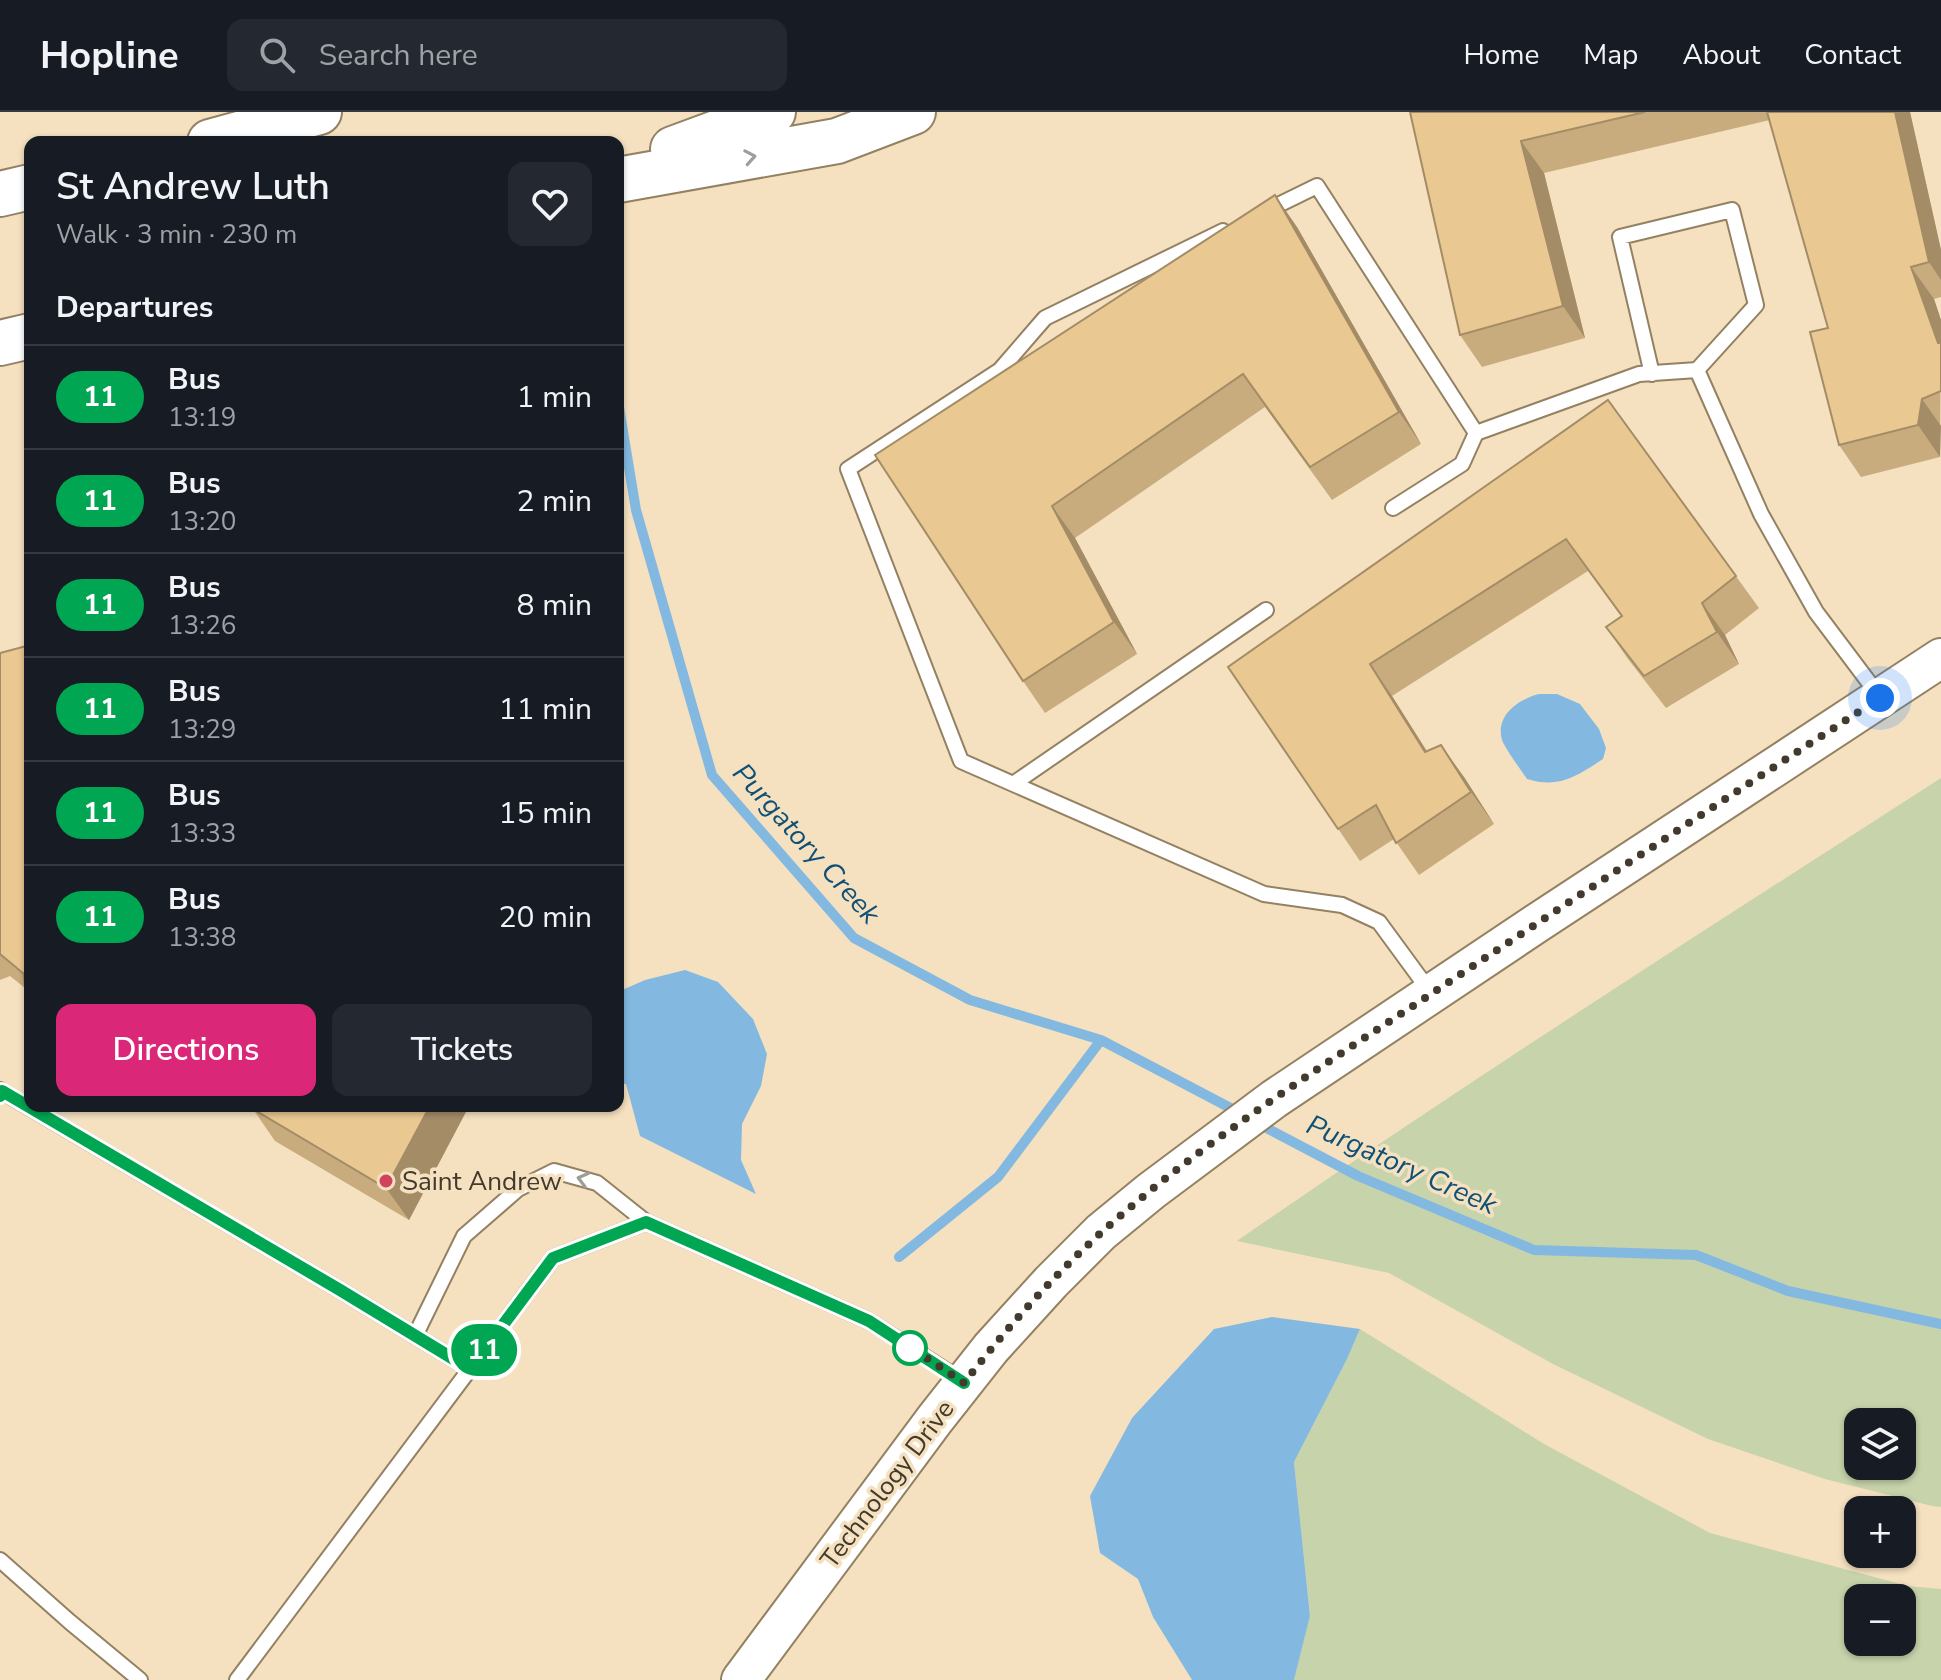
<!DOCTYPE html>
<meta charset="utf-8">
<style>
:root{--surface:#171b24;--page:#242831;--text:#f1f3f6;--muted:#9ea1a6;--line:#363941;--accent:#db2777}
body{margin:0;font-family:"Nunito Sans",sans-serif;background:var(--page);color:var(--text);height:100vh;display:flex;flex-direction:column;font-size:30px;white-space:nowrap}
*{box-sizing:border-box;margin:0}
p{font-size:26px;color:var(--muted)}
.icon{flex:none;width:44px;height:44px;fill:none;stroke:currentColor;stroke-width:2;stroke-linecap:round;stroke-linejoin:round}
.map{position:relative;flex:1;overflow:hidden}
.details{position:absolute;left:24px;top:24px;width:600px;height:976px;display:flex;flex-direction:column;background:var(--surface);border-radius:16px;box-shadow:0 2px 6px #0004}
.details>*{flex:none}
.badge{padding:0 16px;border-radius:26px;font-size:28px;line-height:52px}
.tools{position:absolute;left:1844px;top:1296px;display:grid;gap:16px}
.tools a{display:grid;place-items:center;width:72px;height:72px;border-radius:16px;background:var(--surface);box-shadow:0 2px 6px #0004;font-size:40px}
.you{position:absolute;width:40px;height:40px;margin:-20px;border:6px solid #fff;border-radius:50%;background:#1a73e8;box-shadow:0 0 0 12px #1a73e833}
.map>.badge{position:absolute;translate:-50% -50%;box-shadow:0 0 0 4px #fff}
h2{padding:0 32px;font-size:30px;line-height:72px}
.round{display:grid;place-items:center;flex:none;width:84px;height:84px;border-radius:16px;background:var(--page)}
.headline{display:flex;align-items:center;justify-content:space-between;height:136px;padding:0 32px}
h1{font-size:38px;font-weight:600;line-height:60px}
.cta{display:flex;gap:16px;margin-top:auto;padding:16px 32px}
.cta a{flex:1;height:92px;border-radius:16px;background:var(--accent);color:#fff;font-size:32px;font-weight:600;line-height:92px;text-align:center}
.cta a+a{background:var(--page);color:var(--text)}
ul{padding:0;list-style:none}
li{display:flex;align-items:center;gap:24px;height:104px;padding:0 32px;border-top:2px solid var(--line)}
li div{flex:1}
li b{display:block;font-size:30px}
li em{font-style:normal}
li .badge{min-width:88px;font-weight:700;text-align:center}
header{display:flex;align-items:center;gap:48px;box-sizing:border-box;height:112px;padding:0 40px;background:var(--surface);border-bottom:2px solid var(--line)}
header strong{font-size:38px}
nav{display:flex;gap:44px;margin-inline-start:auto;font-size:28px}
.search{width:560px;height:72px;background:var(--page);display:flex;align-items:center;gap:20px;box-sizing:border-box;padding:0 28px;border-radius:16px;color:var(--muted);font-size:30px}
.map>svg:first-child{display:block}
</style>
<header>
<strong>Hopline</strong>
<div class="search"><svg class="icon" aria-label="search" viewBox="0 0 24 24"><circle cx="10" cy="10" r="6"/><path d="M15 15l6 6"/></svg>Search here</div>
<nav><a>Home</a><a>Map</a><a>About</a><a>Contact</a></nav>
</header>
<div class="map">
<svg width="1941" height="1568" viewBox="0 0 1941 1568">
<rect width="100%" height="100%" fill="#f5e1c0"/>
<path fill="#c7d3aa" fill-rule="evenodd" d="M1941,666V1395L1932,1394L1825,1367L1708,1327L1553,1252L1389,1161L1237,1129C1468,969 1705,818 1941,666ZM1858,1310H1902V1354H1858Z
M1360,1217L1544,1332L1710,1421L1908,1474L1941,1477V1568H1294L1310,1503L1294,1350L1347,1247ZM1858,1486H1902V1530H1858Z"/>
<path fill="#83b9e0" d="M1539,582H1557L1580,592L1599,617L1606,636L1603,647C1577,664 1559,677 1527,667C1521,658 1506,638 1502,628C1495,603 1519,587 1539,582Z
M685,858L718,870L753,907L767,942L761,974L742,1012L741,1048L756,1082L640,1024L626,972H618V883L620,879L645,868Z
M1272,1205L1360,1217L1347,1247L1294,1350L1310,1504L1294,1568H1192L1153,1505L1138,1467L1100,1441L1090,1384L1132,1306L1214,1217Z"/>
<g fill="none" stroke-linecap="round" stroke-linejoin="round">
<path stroke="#83b9e0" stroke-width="10" d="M618,289L636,398L712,663L854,826L970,888L1101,928L1240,1001
M1257,1011L1358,1064L1534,1138L1696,1143L1788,1179L1941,1212
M899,1145L998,1065L1101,928"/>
<defs>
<path id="service" d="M1264,100L1317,74L1476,321L1639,262L1697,258L1761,402L1816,500L1880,585
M1223,119L1045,206L1000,258L848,357L961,649L1264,782L1342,793L1379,810L1431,881
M1652,262L1620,125L1732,98L1756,193L1697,258
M1393,396L1462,352L1476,321
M1013,672L1266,498
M0,978L340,1178L470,1257
M415,1224L464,1124L518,1077L554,1059L597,1071L646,1110
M0,1448L70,1510L140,1568
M237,1568L553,1146L646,1110L869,1209L964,1270"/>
<path id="tertiary" d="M741,1568L935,1307L991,1236L1051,1170L1101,1120L1151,1079L1274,987L1537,811L1941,546"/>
<path id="motorway" d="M210,30L319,0
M673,37L773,0
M618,68L837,29L913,0
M0,82L30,75
M0,231L30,224"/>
</defs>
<use href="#service" stroke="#938162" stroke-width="18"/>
<use href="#tertiary" stroke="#938162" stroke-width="42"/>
<use href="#motorway" stroke="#938162" stroke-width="48"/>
<use href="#service" stroke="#fff" stroke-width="14"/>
<use href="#tertiary" stroke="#fff" stroke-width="38"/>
<use href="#motorway" stroke="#fff" stroke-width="44"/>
</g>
<path fill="#c8ac7e" d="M1410,0H1910L1941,138V185L1934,187L1941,208L1940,345L1861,365L1839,333L1828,216L1770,8L1544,61L1585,226L1482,255L1460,223Z
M1297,115L1421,332L1332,388L1265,295L1075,426L1137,542L1045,601L1023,569L875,343Z
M1608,288L1759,496L1725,523L1739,552L1666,596L1628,547L1606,515L1621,504L1588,459L1392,584L1427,639L1464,665L1494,712L1419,763L1394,727L1360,749L1228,555Z
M30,533V922L29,920L25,876L10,864L0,868V541Z
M107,994H129L113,998Z
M255,994H469L409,1108L275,1029L253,997Z"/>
<path fill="#a38c66" d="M1895,0H1910L1941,138V168L1929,150Z
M1521,29L1544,61L1585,226L1563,194Z
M1275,83L1297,115L1421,332L1399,300Z
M1911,155L1934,187L1941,208V236L1938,231Z
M1922,287L1941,314L1940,345L1918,313Z
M1052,394L1075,426L1137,542L1114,510Z
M1702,491L1725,523L1739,552L1717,520Z
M1370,552L1392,584L1447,672L1425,640Z
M1441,633L1464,665L1494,712L1471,680Z
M430,994H469L409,1108L386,1076Z"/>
<path fill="#e9c892" stroke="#a38c66" stroke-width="2" d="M1410,0H1645L1521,29L1563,194L1460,223Z
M1767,0H1895L1929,150L1911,155L1938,231H1941V279L1922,287L1918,313L1839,333L1810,220L1828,216Z
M1275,83L1399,300L1310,355L1243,262L1052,394L1114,510L1023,569L875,343Z
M1608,288L1736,464L1702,491L1717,520L1644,564L1606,515L1622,504L1566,427L1370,552L1425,640L1441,633L1471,680L1396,731L1376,693L1338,717L1228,555Z
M30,533V921L29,920L24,862L0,842V541Z
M255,994H430L386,1076L253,997Z"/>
<defs><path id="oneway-chevron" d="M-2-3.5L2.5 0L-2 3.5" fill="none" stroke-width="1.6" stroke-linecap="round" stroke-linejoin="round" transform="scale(2)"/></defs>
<g stroke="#a09c96">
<use href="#oneway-chevron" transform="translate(750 45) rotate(-10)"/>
<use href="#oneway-chevron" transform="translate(583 1067) rotate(-165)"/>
</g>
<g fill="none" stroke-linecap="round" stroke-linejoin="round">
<defs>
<path id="line" d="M0,984L2,979L340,1178L470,1257L553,1146L646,1110L869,1209L964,1271"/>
</defs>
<use href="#line" stroke="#fff" stroke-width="18"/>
<use href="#line" stroke="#00a651" stroke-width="12"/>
<path stroke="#423a2d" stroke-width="8" stroke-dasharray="0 14.4" d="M910,1236L907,1233L964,1271C1006,1217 1052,1165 1103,1119C1208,1025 1329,950 1446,872C1590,776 1735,680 1880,586"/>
</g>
<circle fill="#d3425b" stroke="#f5e1c0" stroke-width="3" cx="386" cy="1069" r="8"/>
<circle fill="#fff" stroke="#00a651" stroke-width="4" cx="910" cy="1236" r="16"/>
<g text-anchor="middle" stroke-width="7" stroke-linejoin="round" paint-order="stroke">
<g font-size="26" fill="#423a2d" stroke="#f5e1c0" text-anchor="start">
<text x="402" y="1078">Saint Andrew</text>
</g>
<g font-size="26" fill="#423a2d" stroke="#f5e1c0">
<text transform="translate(887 1372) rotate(-53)" y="9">Technology Drive</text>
</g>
<g font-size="28" font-style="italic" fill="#0f5076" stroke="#f5e1c0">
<text transform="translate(807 731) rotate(48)" y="10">Purgatory Creek</text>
<text transform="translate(1402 1052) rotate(24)" y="10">Purgatory Creek</text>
</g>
</g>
</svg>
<div class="tools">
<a><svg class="icon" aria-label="layers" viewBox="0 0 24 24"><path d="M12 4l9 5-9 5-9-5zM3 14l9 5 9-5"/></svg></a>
<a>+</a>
<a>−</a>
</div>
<div class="you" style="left:1880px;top:586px"></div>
<b class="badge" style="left:484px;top:1238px;background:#00a651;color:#fff">11</b>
<section class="details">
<div class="headline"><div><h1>St Andrew Luth</h1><p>Walk · 3 min · 230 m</p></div><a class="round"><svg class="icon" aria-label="heart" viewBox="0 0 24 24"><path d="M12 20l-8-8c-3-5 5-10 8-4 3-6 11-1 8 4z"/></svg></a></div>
<h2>Departures</h2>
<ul>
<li><span class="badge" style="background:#00a651;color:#fff">11</span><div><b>Bus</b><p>13:19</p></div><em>1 min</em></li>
<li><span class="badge" style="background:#00a651;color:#fff">11</span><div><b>Bus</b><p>13:20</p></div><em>2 min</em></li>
<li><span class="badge" style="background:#00a651;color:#fff">11</span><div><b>Bus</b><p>13:26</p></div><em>8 min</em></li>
<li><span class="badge" style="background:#00a651;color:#fff">11</span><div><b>Bus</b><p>13:29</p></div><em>11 min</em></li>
<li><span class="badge" style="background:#00a651;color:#fff">11</span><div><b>Bus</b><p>13:33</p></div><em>15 min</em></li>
<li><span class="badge" style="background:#00a651;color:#fff">11</span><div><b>Bus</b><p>13:38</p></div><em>20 min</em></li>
</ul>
<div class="cta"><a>Directions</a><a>Tickets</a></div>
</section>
</div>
